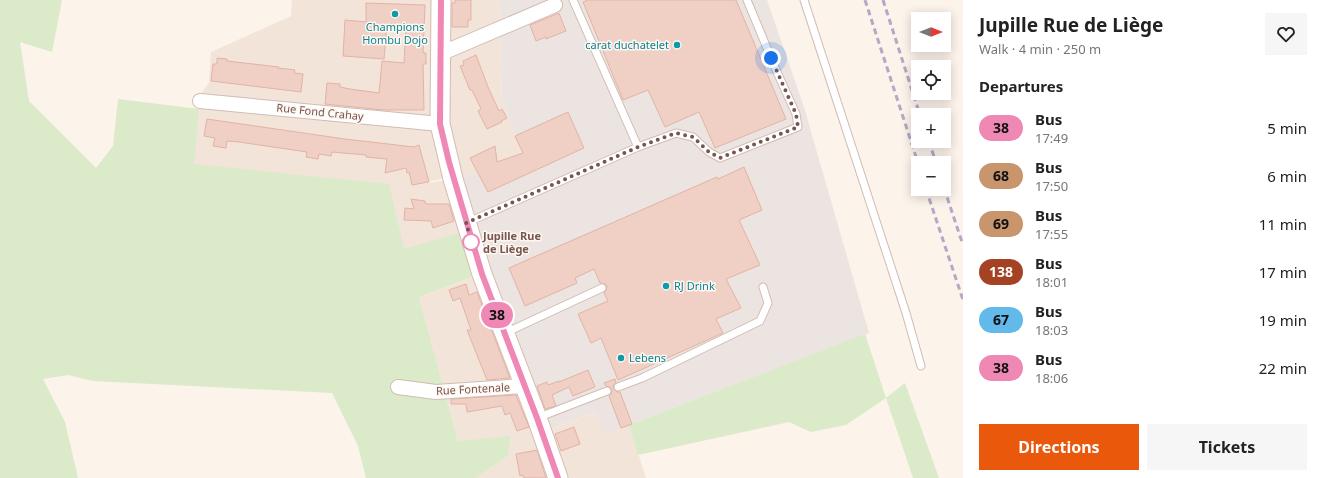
<!DOCTYPE html>
<meta charset="utf-8">
<style>
:root{--surface:#fff;--page:#f6f6f6;--text:#222;--muted:#767676;--accent:#ea580c}
body{margin:0;font-family:"Noto Sans",sans-serif;background:var(--page);color:var(--text);height:100vh;display:flex;flex-direction:column;font-size:15px;white-space:nowrap}
*{box-sizing:border-box;margin:0}
p{font-size:13px;color:var(--muted)}
.icon{flex:none;width:22px;height:22px;fill:none;stroke:currentColor;stroke-width:2;stroke-linecap:round;stroke-linejoin:round}
.map{position:relative;flex:1;overflow:hidden}
.sheet{display:flex;flex-direction:column;background:var(--surface);width:360px}
.sheet>*{flex:none}
.badge{padding:0 8px;border-radius:13px;font-size:14px;line-height:26px}
.needle{width:26px;rotate:90deg}
.buttons{position:absolute;left:911px;top:12px;display:grid;gap:8px}
.buttons a{display:grid;place-items:center;width:40px;height:40px;border-radius:0px;background:var(--surface);box-shadow:0 2px 10px #0003;font-size:20px}
.you{position:absolute;width:20px;height:20px;margin:-10px;border:3px solid #fff;border-radius:50%;background:#1a73e8;box-shadow:0 0 0 6px #1a73e833}
.map>.badge{position:absolute;translate:-50% -50%;box-shadow:0 0 0 2px #fff}
h2{padding:0 16px;font-size:15px;line-height:36px}
.round{display:grid;place-items:center;flex:none;width:42px;height:42px;border-radius:0px;background:var(--page)}
.headline{display:flex;align-items:center;justify-content:space-between;height:68px;padding:0 16px}
h1{font-size:19px;font-weight:700;line-height:30px}
.cta{display:flex;gap:8px;margin-top:auto;padding:8px 16px}
.cta a{flex:1;height:46px;border-radius:0px;background:var(--accent);color:#fff;font-size:16px;font-weight:700;line-height:46px;text-align:center}
.cta a+a{background:var(--page);color:var(--text)}
ul{padding:0;list-style:none}
li{display:flex;align-items:center;gap:12px;height:48px;padding:0 16px}
li div{flex:1}
li b{display:block;font-size:15px}
li em{font-style:normal}
li .badge{min-width:44px;font-weight:700;text-align:center}
main{display:flex;flex:1;min-height:0}
.map>svg:first-child{display:block}
</style>
<main>
<div class="map">
<svg width="963" height="478" viewBox="0 0 963 478">
<rect width="100%" height="100%" fill="#fcf3eb"/>
<path fill="#f3e4da" d="M292,0H499L502,101L523,153L501,161L477,173L452,176L416,185L453,179L468,231L404,250L193,164L201,93L209,83L211,52L291,16Z
M482,274L542,432L597,412L621,428L629,425L646,478H476L508,456L511,437L458,441L419,297Z"/>
<path fill="#ece4e0" d="M499,0H767L804,107L869,333L605,434L596,412L542,432L452,176L477,173L501,161L523,153L502,101Z"/>
<path fill="#dbeac9" d="M0,0H62L52,52L20,42L29,101L96,168L113,146L118,99L199,109L194,164L389,184L404,249L459,233L473,277L419,297L458,441L511,436L508,456L476,478H366L358,446L332,393L93,381L68,375L43,379L65,422L78,478H0Z
M865,334L886,398L905,383L939,478H913L886,398L846,425L811,432L789,422L638,455L629,425Z"/>
<path fill="#f0cfc4" stroke="#e2b3a5" d="M455,0H471V20H468V27H452V3H455Z
M588,0H736L786,119L715,148L699,112L665,127L648,90L623,100L583,2Z
M366,3L425,5L423,53H426V64H423L424,110H383L325,104L327,83L340,84V87L350,89L379,93L382,61L404,63L406,25L387,24L384,59L343,56L345,20L366,22Z
M559,13L566,31L546,39V37L536,41L530,25Z
M476,55L488,87L499,111L502,109L507,118L501,121L502,122L487,129L478,111L481,109L472,90H470L460,66L464,65L463,61Z
M217,58L227,59V61L279,67L278,68L295,70L294,73L303,74L301,92L211,81L213,64H217Z
M568,112L584,148L488,192L470,158L495,146L497,162L523,153L515,136Z
M207,119L345,139L414,147L419,145L429,182L412,185L409,172L407,173L406,168L385,173L387,159L366,157V155L332,152L331,156L319,154L318,159L306,157L307,152L239,142L227,141L226,148L213,146L215,138L204,136Z
M744,167L762,210L739,220L760,265L726,279L741,308L716,319L723,333L618,380L601,338L591,343L578,314L608,301L604,293L606,291L607,286L605,284L600,283L594,269L575,278L577,283L525,306L509,268L717,177L718,179Z
M411,199L425,201L426,204H449L454,221L433,228L431,221L404,220L405,208L414,209Z
M466,284L469,295L477,292L510,378L487,380L467,330H471L460,298L453,301L449,290Z
M588,370L595,387L573,396L569,387L552,395L556,406L545,409L537,386L547,382L548,385L559,381V382Z
M615,379L616,382L613,386L614,389L617,392H620L632,424L621,428L609,396L611,394L612,390L610,387L606,386L604,383Z
M516,395L529,427L517,431L510,413L505,415L502,406L467,412L466,404H451V399Z
M574,427L580,444L561,451L555,434Z
M537,450L546,478H524L523,475L520,476L516,454Z"/>
<g fill="none" stroke-linecap="round" stroke-linejoin="round">
<defs>
<path id="lane" d="M573,0L638,147
M804,0L906,313L921,366
M466,223L638,147L676,133L693,137L709,152L720,158L798,127L796,114L777,72L747,0
M505,333L602,288
M618,387L642,378L760,321L768,303L763,287
M537,418L607,391"/>
<path id="street" d="M440,54L555,5
M200,101L440,124
M398,387L436,392L524,386"/>
<path id="secondary" d="M441,0L440,124L446,149L453,179L482,274L537,418L558,478"/>
</defs>
<use href="#lane" stroke="#d1bcb3" stroke-width="9"/>
<use href="#street" stroke="#d1bcb3" stroke-width="16"/>
<use href="#secondary" stroke="#d4bbb0" stroke-width="21"/>
<use href="#lane" stroke="#fff" stroke-width="7"/>
<use href="#street" stroke="#fff" stroke-width="14"/>
<use href="#secondary" stroke="#fff" stroke-width="19"/>
<path stroke="#b4a8c7" stroke-width="3" stroke-dasharray="6 4" stroke-linecap="butt" d="M865,0L918,163
M883,0L920,115
M929,141L936,163
M944,188L963,245
M926,189L963,300"/>
</g>
<g fill="none" stroke-linecap="round" stroke-linejoin="round">
<defs>
<path id="line" d="M441,0L440,124L449,162L482,274L537,418L558,478"/>
</defs>
<use href="#line" stroke="#fff" stroke-width="9"/>
<use href="#line" stroke="#f088b6" stroke-width="6"/>
<path stroke="#77564e" stroke-width="4" stroke-dasharray="0 7.2" d="M471,242L473,246L466,223L638,147L676,133L693,137L709,152L720,158L798,127L796,114L771,58"/>
</g>
<g fill="#0f9aa8" stroke="#fef7f2" stroke-width="1.5">
<circle cx="395" cy="14" r="4"/>
<circle cx="677" cy="45" r="4"/>
<circle cx="666" cy="286" r="4"/>
<circle cx="621" cy="358" r="4"/>
</g>
<circle fill="#fff" stroke="#f088b6" stroke-width="2" cx="471" cy="242" r="8"/>
<g text-anchor="middle" stroke-width="3" stroke-linejoin="round" paint-order="stroke">
<g font-size="11" fill="#0d838f" stroke="#fef7f2" text-anchor="start">
<text x="395" y="31" text-anchor="middle">Champions<tspan x="395" dy="13">Hombu Dojo</tspan></text>
<text x="669" y="49" text-anchor="end">carat duchatelet</text>
<text x="674" y="290">RJ Drink</text>
<text x="629" y="362">Lebens</text>
</g>
<g font-size="11" fill="#77564e" stroke="#fef7f2">
<text transform="translate(320 112) rotate(6)" y="4">Rue Fond Crahay</text>
<text transform="translate(473 389) rotate(-3)" y="4">Rue Fontenale</text>
</g>
<g font-size="11" font-weight="bold" fill="#77564e" stroke="#fef7f2" text-anchor="start">
<text x="483" y="240">Jupille Rue<tspan x="483" dy="13">de Liège</tspan></text>
</g>
</g>
</svg>
<div class="buttons">
<a><svg class="needle" viewBox="-14 -14 28 28"><path d="M0-13l5 13h-10z" fill="#e53935"/><path d="M0 13l5-13h-10z" fill="#767676"/></svg></a>
<a><svg class="icon" aria-label="locate" viewBox="0 0 24 24"><circle cx="12" cy="12" r="6"/><path d="M12 2v4M12 18v4M2 12h4M18 12h4"/></svg></a>
<a>+</a>
<a>−</a>
</div>
<div class="you" style="left:771px;top:58px"></div>
<b class="badge" style="left:497px;top:315px;background:#f088b6;color:#111">38</b>
</div>
<section class="sheet">
<div class="headline"><div><h1>Jupille Rue de Liège</h1><p>Walk · 4 min · 250 m</p></div><a class="round"><svg class="icon" aria-label="heart" viewBox="0 0 24 24"><path d="M12 20l-8-8c-3-5 5-10 8-4 3-6 11-1 8 4z"/></svg></a></div>
<h2>Departures</h2>
<ul>
<li><span class="badge" style="background:#f088b6;color:#111">38</span><div><b>Bus</b><p>17:49</p></div><em>5 min</em></li>
<li><span class="badge" style="background:#c9956d;color:#111">68</span><div><b>Bus</b><p>17:50</p></div><em>6 min</em></li>
<li><span class="badge" style="background:#c9956d;color:#111">69</span><div><b>Bus</b><p>17:55</p></div><em>11 min</em></li>
<li><span class="badge" style="background:#a64224;color:#fff">138</span><div><b>Bus</b><p>18:01</p></div><em>17 min</em></li>
<li><span class="badge" style="background:#63b9e9;color:#111">67</span><div><b>Bus</b><p>18:03</p></div><em>19 min</em></li>
<li><span class="badge" style="background:#f088b6;color:#111">38</span><div><b>Bus</b><p>18:06</p></div><em>22 min</em></li>
</ul>
<div class="cta"><a>Directions</a><a>Tickets</a></div>
</section>
</main>
